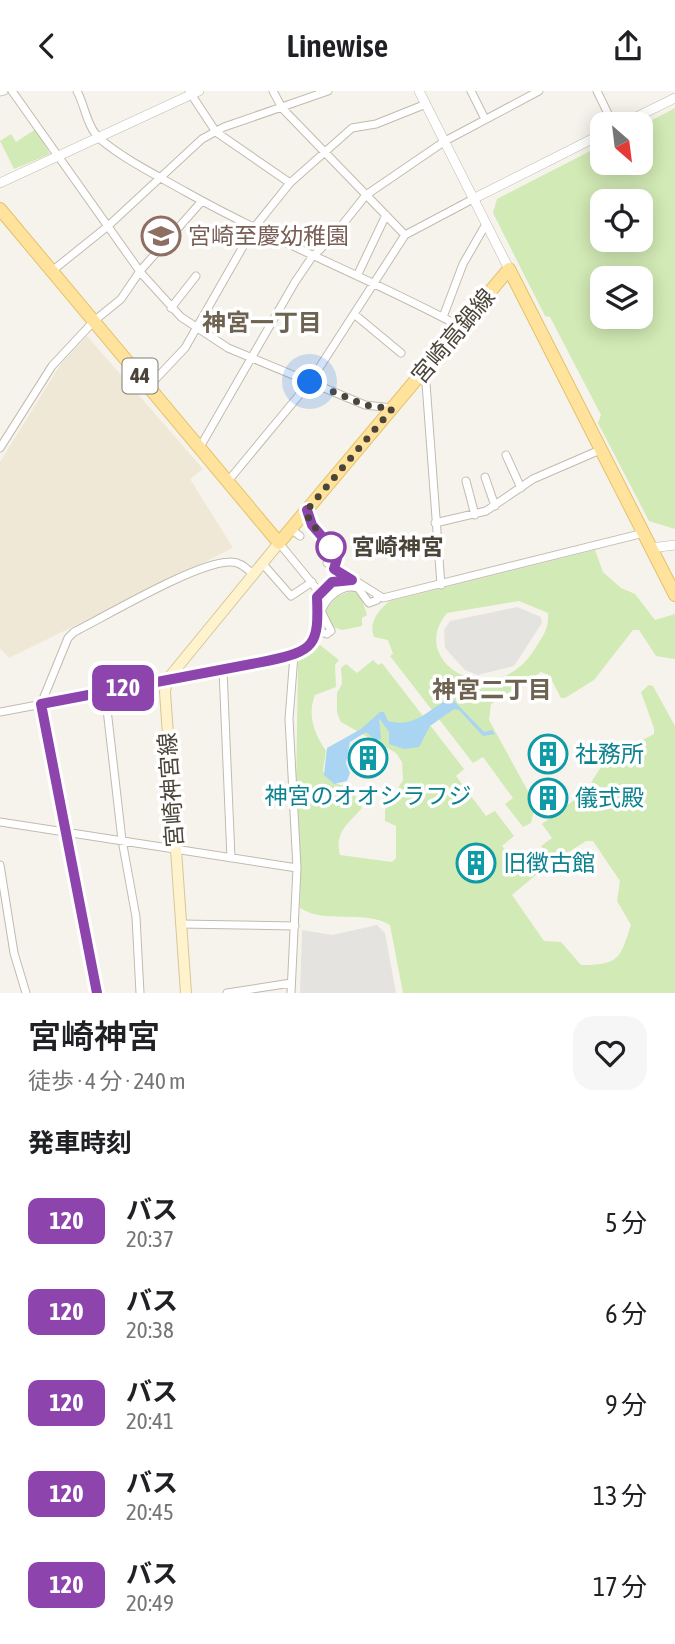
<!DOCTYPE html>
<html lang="ja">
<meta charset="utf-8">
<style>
:root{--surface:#fff;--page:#f6f6f6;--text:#202124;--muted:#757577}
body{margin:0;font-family:"Asap Condensed","Noto Sans JP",sans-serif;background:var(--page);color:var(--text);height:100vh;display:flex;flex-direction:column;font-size:26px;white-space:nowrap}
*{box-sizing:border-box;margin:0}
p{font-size:23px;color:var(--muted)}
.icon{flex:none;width:38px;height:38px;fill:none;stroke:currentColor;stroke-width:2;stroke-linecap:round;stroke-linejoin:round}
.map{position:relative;height:902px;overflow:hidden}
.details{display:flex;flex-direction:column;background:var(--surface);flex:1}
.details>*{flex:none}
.badge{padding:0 14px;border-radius:10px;font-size:24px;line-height:46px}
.needle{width:46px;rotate:152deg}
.tools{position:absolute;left:590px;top:21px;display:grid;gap:14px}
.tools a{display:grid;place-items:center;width:63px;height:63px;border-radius:14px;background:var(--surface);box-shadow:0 4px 18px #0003;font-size:35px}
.you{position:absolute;width:35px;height:35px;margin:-18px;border:5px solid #fff;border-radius:50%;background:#1a73e8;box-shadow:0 0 0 10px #1a73e833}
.map>.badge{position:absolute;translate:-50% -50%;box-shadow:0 0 0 4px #fff}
h2{padding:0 28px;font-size:26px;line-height:63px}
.round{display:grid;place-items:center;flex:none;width:74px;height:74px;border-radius:21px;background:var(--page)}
.summary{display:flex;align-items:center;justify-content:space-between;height:119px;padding:0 28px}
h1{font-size:33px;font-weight:600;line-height:52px}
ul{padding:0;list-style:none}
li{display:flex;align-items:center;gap:21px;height:91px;padding:0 28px}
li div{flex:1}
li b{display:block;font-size:26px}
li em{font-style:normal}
li .badge{min-width:77px;font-weight:700;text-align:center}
header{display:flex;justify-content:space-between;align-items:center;height:91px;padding:0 28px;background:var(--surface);font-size:32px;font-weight:600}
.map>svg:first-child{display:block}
</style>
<header><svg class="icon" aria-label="back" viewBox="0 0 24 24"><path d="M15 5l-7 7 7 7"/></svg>Linewise<svg class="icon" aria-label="share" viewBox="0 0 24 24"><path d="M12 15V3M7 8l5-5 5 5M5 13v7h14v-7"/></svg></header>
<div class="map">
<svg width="675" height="902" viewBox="0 0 675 902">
<rect width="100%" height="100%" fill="#f6f3ec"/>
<path fill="#efe8d6" d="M87,245L203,378L190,388L233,457L9,567L0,557V371L60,274Z"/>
<path fill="#d2eab5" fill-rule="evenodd" d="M675,17V438L649,430L598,332L601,324L550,226L545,225L493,122L497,108L602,54V72H640L641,35ZM602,110H640V149H602ZM602,187H640V226H602Z
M36,38L50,63L14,78L0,50L11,43L16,51Z
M595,459L603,481L621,497L635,503L655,529L675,523V568L656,565L639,539H633L594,589L565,607H561L549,584L541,581L491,613L489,629L535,713L531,732L523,736L505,713L513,707L483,666L473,672L390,565L393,563L388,549L374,546C368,532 379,518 390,510ZM519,510L548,522C549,536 544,544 536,556C496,625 405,572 447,522Z
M354,499L360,503L367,524L362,527V535L342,539L333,536L325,519L338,505Z
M320,554L339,569L335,574L336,596L315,604C307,624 314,642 326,660L323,680L331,691L351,697L362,717C349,732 334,741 340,764L392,771L396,767V735L385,730V719L403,689L402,671L396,662L341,631L337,622V602L342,593L341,577L346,573L357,582L373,569L378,574L382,572L464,678L456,685L486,725L495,720L514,745L502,755L517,774L525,768L537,783L512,804L544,850L561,851L581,874C619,874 620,868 631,834L617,810L620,790L593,750H586L553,771L541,755L552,747L542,733L585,701L606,668L654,643V637L641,601L649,594L653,595L675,635V902H403L390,834C363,818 327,834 300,817L301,775L296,706L298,572L300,566Z"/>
<path fill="#e5e3e0" d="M517,516L541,526L542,532L514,575L478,584L465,579L445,557L444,539L450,530Z
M377,834L385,842L396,902H300L302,839L332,844Z"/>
<path fill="#a9d4f2" d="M451,607L484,641L492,639L495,643L483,645L459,619L454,618L430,635L419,656L404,658L389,653V641L379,627L381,648L375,649L366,641L350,651L346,672L350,682L347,690L334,693L324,684L327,657L361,638L380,621H384L388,630C416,638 429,617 451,607Z"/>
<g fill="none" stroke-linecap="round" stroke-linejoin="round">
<defs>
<path id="minor" d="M12,0L141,182L181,226L228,257L365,314L392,317
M77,0C85,15 87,36 100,48C125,69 158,85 186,101C275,151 370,187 459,235
M189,0L216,41L290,92
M273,0L282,17L405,144
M471,0L485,28
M597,0L613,33
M0,1L4,0
M52,180L108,135L202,48L224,36L328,0
M357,185L386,124
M171,217L196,185
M354,223L401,262
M443,226L463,173L486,133
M425,279L441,494
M149,295L185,257L253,138L290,92L352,37L376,33L426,13
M200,356L295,191L312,166L331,148L366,104L445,50L539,0
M0,357L52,275L94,230L121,208L140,180L202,110
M506,364L521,397
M485,386L495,415
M228,390L310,291L405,144L473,108
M466,390L475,424
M307,419L312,434L338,464L334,478
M435,432L486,420L533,388L600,359
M291,438L300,445
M262,472L291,505L312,491
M327,472L383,507L644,442
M317,506L332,491L348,488
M318,540L327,543L331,540L321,520C327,506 342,492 358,497L369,512L377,509V504
M223,579L231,767
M105,601L122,749L136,826L140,902
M0,621L244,575L290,565L309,555L318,540L316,497L279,452
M0,731L297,777
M0,774L14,862L26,902
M180,833L295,835
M97,902L41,613L68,547L74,541C108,524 195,472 229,471C239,470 246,477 253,483
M227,902L291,892
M291,902L297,777L289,628L294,564"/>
<path id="tertiary" d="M419,0L509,178
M622,33L675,7
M0,92L199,0
M473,108L602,43
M651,457L675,454"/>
<path id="secondary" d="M186,902L165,601L167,589L279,452"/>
<path id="primary" d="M0,118L279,452L509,178L675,504"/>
</defs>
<use href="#minor" stroke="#c2bbae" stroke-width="9"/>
<use href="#tertiary" stroke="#c2bbae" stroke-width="10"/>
<use href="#secondary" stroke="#d6c79b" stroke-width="12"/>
<use href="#primary" stroke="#e6c16a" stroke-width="14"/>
<use href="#minor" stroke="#fff" stroke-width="7"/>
<use href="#tertiary" stroke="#fff" stroke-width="9"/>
<use href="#secondary" stroke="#fff3cd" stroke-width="10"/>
<use href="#primary" stroke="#ffe39c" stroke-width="12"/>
</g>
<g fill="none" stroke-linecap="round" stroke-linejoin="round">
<defs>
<path id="line" d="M97,902L41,613L267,570C315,560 319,554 317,506L332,491L352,489L334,478L338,464L312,434L307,419"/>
</defs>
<use href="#line" stroke="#fff" stroke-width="16"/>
<use href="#line" stroke="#8e44ad" stroke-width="10"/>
<path stroke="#4b4439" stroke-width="7" stroke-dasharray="0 12.6" d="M310,291L365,314L392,318L307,419L309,429L331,456"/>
</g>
<defs>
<symbol id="school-ring" viewBox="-11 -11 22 22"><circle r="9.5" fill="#fff" stroke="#8d6e63" stroke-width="1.5"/><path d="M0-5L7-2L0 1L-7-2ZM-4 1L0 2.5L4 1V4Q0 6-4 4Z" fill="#8d6e63"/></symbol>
<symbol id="building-ring" viewBox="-11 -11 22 22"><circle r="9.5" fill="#fff" stroke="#0f9aa8" stroke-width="1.5"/><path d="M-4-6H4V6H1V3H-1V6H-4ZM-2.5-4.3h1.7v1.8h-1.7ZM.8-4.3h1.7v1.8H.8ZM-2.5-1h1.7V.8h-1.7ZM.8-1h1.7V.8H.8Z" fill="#0f9aa8"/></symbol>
</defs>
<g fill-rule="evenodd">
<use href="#school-ring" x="139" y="123" width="44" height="44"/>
<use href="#building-ring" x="526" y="641" width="44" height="44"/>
<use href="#building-ring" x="346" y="645" width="44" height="44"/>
<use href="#building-ring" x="526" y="685" width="44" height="44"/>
<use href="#building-ring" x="454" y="750" width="44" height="44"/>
</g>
<circle fill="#fff" stroke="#8e44ad" stroke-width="3.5" cx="331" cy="456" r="14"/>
<g text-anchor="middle" stroke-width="7" stroke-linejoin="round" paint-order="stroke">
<rect fill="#fff" stroke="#817c74" stroke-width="2" x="122.5" y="267.5" width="35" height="35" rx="5"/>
<g font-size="21" font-weight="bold" fill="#4b4439">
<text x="140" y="292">44</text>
</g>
<g font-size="23" fill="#785e54" stroke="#fff" text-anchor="start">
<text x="188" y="153">宮崎至慶幼稚園</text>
</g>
<g font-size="23" fill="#4b4439" stroke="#fff">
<text transform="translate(453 245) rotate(-50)" y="8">宮崎高鍋線</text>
<text transform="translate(171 699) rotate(-94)" y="8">宮崎神宮線</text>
</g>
<g font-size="23" font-weight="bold" fill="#4b4439" stroke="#fff" text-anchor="start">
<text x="352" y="464">宮崎神宮</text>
</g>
<g font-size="23" fill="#0d838f" stroke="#fff" text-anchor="start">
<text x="575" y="671">社務所</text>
<text x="368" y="713" text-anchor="middle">神宮のオオシラフジ</text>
<text x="575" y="715">儀式殿</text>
<text x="503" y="780">旧徴古館</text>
</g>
<g font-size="24" font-weight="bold" fill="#6e6250" stroke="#fff">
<text x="262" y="240">神宮一丁目</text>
<text x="492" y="607">神宮二丁目</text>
</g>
</g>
</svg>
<div class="tools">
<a><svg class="needle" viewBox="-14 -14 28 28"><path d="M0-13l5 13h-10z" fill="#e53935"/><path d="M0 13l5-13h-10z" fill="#757577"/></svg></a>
<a><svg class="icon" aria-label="locate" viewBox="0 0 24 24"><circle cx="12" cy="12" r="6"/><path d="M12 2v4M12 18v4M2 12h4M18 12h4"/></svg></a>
<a><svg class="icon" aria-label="layers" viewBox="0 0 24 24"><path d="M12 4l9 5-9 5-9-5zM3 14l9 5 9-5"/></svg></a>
</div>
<div class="you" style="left:310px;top:291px"></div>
<b class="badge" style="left:123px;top:597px;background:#8e44ad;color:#fff">120</b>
</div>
<section class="details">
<div class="summary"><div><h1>宮崎神宮</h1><p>徒歩 · 4 分 · 240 m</p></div><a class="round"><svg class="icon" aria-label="heart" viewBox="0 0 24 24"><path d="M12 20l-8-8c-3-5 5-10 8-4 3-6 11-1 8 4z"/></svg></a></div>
<h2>発車時刻</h2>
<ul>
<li><span class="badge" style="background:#8e44ad;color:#fff">120</span><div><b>バス</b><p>20:37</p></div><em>5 分</em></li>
<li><span class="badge" style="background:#8e44ad;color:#fff">120</span><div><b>バス</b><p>20:38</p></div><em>6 分</em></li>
<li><span class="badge" style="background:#8e44ad;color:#fff">120</span><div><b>バス</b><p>20:41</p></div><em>9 分</em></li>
<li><span class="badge" style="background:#8e44ad;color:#fff">120</span><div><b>バス</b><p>20:45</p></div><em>13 分</em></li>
<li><span class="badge" style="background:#8e44ad;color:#fff">120</span><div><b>バス</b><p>20:49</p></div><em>17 分</em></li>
</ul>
</section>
